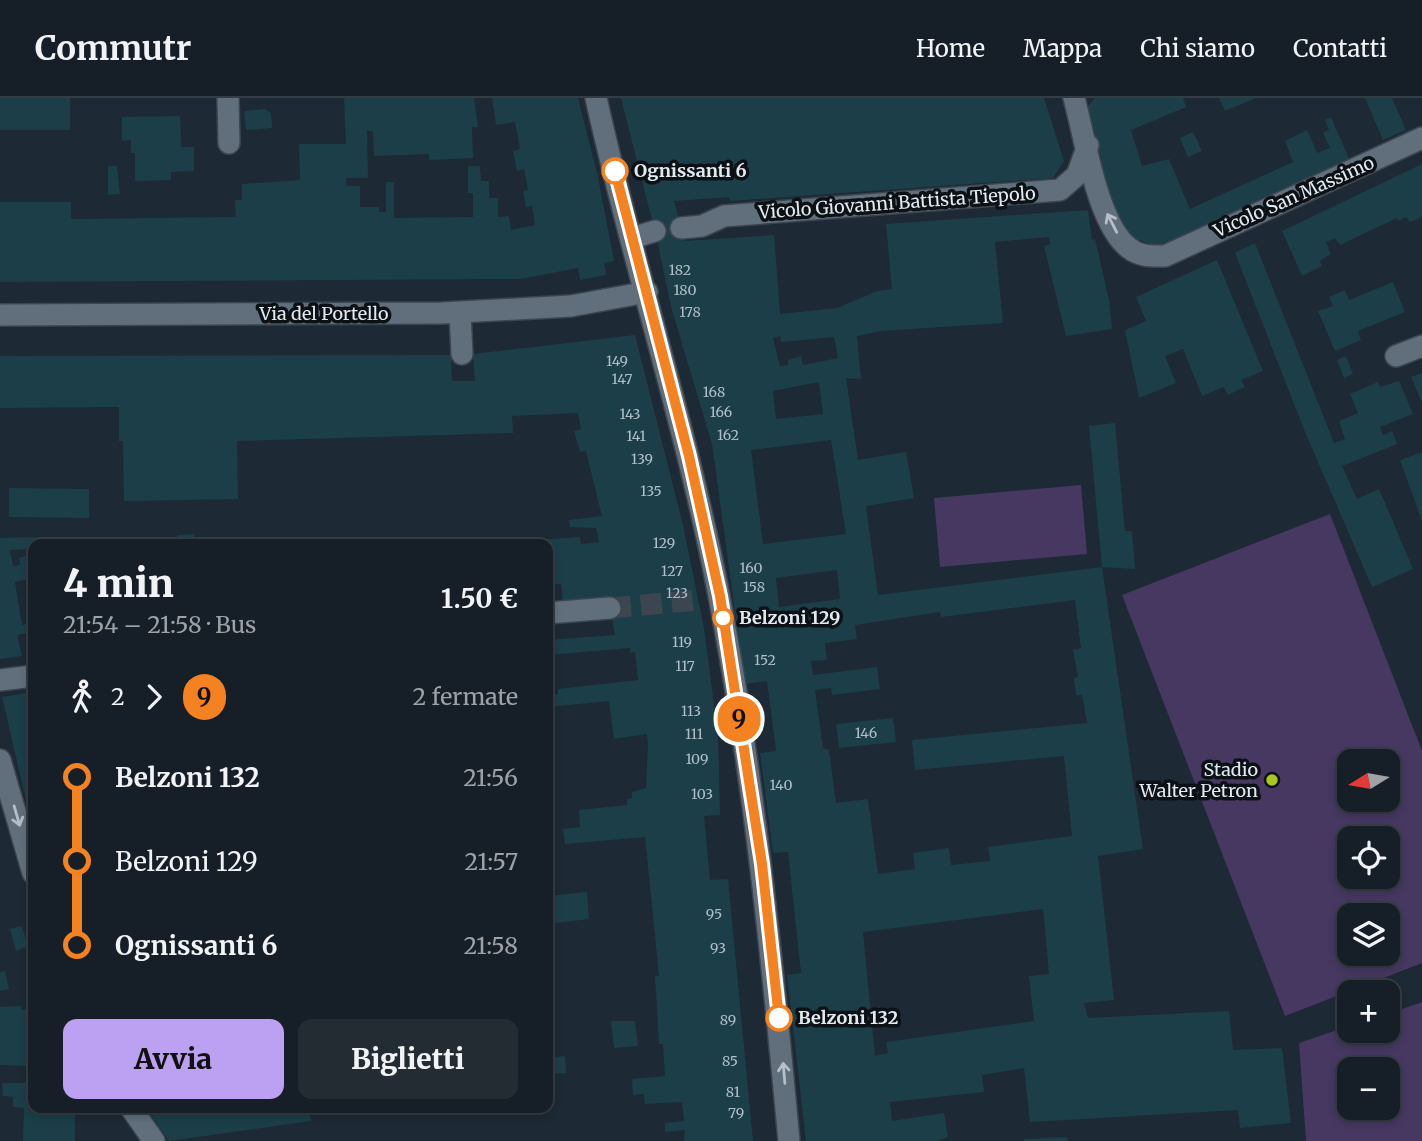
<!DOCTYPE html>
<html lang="it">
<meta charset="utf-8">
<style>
:root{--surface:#161f27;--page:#232c33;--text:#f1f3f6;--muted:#9ea2a7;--line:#353d44;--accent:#bca0f2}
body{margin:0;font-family:Merriweather,serif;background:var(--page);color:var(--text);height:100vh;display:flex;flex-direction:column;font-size:26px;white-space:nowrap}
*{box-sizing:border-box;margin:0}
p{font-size:23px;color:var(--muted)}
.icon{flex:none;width:38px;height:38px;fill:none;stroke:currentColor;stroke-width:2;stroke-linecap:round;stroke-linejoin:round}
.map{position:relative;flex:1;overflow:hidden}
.sheet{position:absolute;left:28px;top:441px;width:525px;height:574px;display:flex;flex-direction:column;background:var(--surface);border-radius:14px;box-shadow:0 4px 10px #0003,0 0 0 2px var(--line)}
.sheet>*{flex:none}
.badge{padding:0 14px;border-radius:23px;font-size:24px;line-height:46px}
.needle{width:46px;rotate:259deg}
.fabs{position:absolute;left:1337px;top:651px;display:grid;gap:14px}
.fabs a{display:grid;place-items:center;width:63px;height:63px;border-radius:14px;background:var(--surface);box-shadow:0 4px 10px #0003,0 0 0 2px var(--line);font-size:35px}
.map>.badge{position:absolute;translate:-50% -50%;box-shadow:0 0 0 4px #fff}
.legs{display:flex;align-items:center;gap:10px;height:77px;padding:0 35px;font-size:23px}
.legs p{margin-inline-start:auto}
.summary{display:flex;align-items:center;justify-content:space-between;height:119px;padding:0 35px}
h1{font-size:38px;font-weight:800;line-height:52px}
.action{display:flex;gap:14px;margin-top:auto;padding:14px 35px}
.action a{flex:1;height:80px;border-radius:14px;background:var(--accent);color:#111;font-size:28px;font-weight:800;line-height:80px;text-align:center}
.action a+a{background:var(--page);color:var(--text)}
ul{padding:0 35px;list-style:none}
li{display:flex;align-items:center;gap:24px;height:84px;font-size:26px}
li i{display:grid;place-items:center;width:10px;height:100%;margin:0 9px;background:currentColor}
li i::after{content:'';width:18px;height:18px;margin:-9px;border:5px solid;border-radius:50%;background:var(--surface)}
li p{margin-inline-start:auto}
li:first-child i{background:linear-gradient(#0000 50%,currentColor 0)}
li:last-child i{background:linear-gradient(currentColor 50%,#0000 0)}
header{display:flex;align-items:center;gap:42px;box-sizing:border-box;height:98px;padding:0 35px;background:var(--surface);border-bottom:2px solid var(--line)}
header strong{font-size:33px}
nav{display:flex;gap:38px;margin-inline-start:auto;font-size:24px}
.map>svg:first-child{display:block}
</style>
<header>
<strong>Commutr</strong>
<nav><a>Home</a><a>Mappa</a><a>Chi siamo</a><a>Contatti</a></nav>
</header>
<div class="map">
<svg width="1422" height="1043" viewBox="0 0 1422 1043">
<rect width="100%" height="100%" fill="#1d2934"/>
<path fill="#463861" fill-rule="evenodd" d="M1081,387L1087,456L940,469L934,400Z
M1330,416L1422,653V865L1285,918L1122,497ZM1349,663H1388V702H1349ZM1349,740H1388V779H1349ZM1349,817H1388V856H1349Z
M1422,904V1043H1306L1299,945L1349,928V933H1388V916ZM1349,971H1388V1010H1349Z"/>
<path fill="#1c3e49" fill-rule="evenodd" d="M0,0H70V32H0Z
M344,0H474L478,29H472L473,60L429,62V56L374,58L373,33H367L368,80H346L347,88H360V109H379V114H386V84H394V120L473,119V95H468V68H480L481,83H489V100H498V119L509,118L511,132L535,127L532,108L526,109L523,93L528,92L524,71L517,73L513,53L520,51L515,24L496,27L492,0H578L598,79L614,163L604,165L606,177L580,182L578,170L520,181L0,184V104H71V121L236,119L235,102H242V86L300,82L299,46H346Z
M621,0H1044L1064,63L1053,80L730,103L729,99L674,103L685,143L774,137L780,216L837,210L877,193L892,191L886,126L1088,112L1092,142L1095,141L1109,202L1112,231L1066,238L1044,148L1050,146L1049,139L995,144L1003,225L881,233L857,238L861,281L846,280L858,362L906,354L914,400L866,408L878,497L1102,469L1089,328L1115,325L1125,433H1132L1135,471L1102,469L1143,751L1098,758L1114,902L1084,905L1088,920L1229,913L1233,952L1282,950L1291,1025L1240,1030L1238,1012L1030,1024L1024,970L982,977L984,994L890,1004L892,1023L944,1015L948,1039L937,1043H806L787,877L801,875L788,754L773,755L760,655L776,653L767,583L745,586L712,346L671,209L658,146ZM780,238L781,244L834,239L838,260L803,267L801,258L788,262V267L780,268L773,240ZM819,284L823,316L776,321L773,293ZM831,342L846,436L763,446L751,352ZM837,472L840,501L779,509L776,480ZM1075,502L1081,550L1073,552L1078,579L1074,580L1076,597H1082L1087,625L912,642L915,672L1064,658L1072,738L988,749L990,763L951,767L949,750L913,755L915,771L878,776L868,701L836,705L829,652L823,650L815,592L831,590L832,597L880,591L877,569L813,577L811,563L827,562L825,545L857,541L855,527L940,514L941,519ZM1043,811L1049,876L1029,878L1034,923L886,944L888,955L875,958L863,834Z
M1095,0H1183L1186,9L1131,32L1142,68L1169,61L1190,111L1293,64L1285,43L1307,32L1317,55L1330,50L1323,35L1329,32L1325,22L1331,19L1352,67L1163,151L1131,139L1110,111L1084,13Z
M1219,0H1256L1225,13Z
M1365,0H1392L1406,32L1383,42Z
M265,11L271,15L272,30L246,32L244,13Z
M180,18L181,49H194V73L171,74V82L135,83V55H131V42L122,43V19Z
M1193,34L1202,53L1188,59L1180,40Z
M1422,66V119L1410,124L1406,119L1398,123L1397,120L1340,147L1335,140L1326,144L1331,156L1320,163L1322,168L1302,178L1282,133Z
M108,68H117L120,96L108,97Z
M1255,145L1334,345L1345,341L1339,323L1358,315L1350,296L1378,284L1380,289L1399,283L1413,316L1380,329L1383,337L1392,333L1397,346L1342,368L1357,401L1379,391L1413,471L1372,489L1305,334L1235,155Z
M1217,162L1263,273L1241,282L1245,289L1228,297L1224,289L1202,298L1183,251L1165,258L1176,285L1139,300L1125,232L1146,223L1136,199Z
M1393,184L1405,214L1358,233L1361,242L1335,253L1318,213L1333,208L1329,199L1345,192L1349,202Z
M635,237L683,427L704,530L718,636L720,717L704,718L710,782L728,781L753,1043H684L685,1032L665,1034V1025L684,1023L682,1004L645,1006L644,996L633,997L632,981L665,978L663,946H659L655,878H659L645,739L565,746L563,731L580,729L579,712L627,707V701L632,700V694L646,690L648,646L647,636L614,641L609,603L548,609V598L558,596V591L638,582L635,554L630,555V550L548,557V542L615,537L609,503L563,507L561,486L548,487V446H538V442L580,439L581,446L599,444L596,430L570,429L569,422L602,418L586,353L580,354L574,333L581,331L578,315L512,318L513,335L237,343L238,401L124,403L123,343H119V309L0,310V258L451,257L452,283H475L473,256Z
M1346,258L1353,276L1344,280L1337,262Z
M1422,275V305L1411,279Z
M1422,354V423L1400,362Z
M9,390L89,391V420L9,419Z
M194,436V446H178L177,437Z
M45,439L47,446H33V451L10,452L13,468L20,467L19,460L33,456V480L15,484L22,527L33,524V534L17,537L22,558L0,561V440Z
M33,594V728H32L2,599Z
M893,620L896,644L839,650L836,626Z
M587,794L589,821L548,826V798Z
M21,828L29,848L16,853L10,831Z
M5,873L9,891L0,893V874Z
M21,908V912H33V968L0,967V909Z
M611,923H635L638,948L614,950Z
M565,958L566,975L548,976V960Z
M2,985H33V1010H75V1043H23L24,1010L13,1009V999L3,998Z
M146,1010H309L311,1023L169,1043Z
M1067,1039L1068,1043H1024V1041Z"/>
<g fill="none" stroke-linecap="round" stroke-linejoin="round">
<path stroke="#3b4650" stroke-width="21" stroke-dasharray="21 10" stroke-linecap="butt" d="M610,510L698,502"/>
<defs>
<path id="minor" d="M228,0L229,45
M596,0C633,167 687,330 719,498C754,678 772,861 789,1043
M1074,0C1085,39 1097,126 1129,150C1140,159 1152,158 1165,158L1422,40
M681,130L702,128L724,118L1060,92L1077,77L1088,47
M632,140L655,133
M460,214L462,256
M0,217L442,215L571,208L647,194
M1396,258L1422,248
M548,515L610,510
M0,582L33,578
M0,662L33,775
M131,1010L154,1043"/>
</defs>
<use href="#minor" stroke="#3c454f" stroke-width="24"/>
<use href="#minor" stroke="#616f7d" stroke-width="21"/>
</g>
<defs><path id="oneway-shaft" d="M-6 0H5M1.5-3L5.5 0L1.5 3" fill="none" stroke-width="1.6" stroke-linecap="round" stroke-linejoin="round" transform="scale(1.75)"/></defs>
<g stroke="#b5bfc8">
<use href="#oneway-shaft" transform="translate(1112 125) rotate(-117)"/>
<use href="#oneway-shaft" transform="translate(17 718) rotate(74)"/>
<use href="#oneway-shaft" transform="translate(784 975) rotate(-95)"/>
</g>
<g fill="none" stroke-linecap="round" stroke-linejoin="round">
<defs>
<path id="line-1" d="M615,73L689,358L720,498L762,766L779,920"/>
</defs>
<use href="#line-1" stroke="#fff" stroke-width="16"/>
<use href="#line-1" stroke="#f58220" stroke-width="10"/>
</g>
<g fill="#fff" stroke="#f58220" stroke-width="3.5">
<circle cx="615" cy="73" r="12"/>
<circle cx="723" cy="520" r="9"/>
<circle cx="779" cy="920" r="12"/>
</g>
<circle fill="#a7c71e" stroke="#0c1116" stroke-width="2.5" cx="1272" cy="682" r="7"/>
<g text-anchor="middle" stroke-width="7" stroke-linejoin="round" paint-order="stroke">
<g font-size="14" fill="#b0bfc7">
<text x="680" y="177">182</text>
<text x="685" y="197">180</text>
<text x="690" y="219">178</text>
<text x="617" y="268">149</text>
<text x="622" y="286">147</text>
<text x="714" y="299">168</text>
<text x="721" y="319">166</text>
<text x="630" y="321">143</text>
<text x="728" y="342">162</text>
<text x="636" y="343">141</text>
<text x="642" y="366">139</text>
<text x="651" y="398">135</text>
<text x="664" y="450">129</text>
<text x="751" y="475">160</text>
<text x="672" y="478">127</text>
<text x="754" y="494">158</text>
<text x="677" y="500">123</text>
<text x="682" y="549">119</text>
<text x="765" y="567">152</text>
<text x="685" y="573">117</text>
<text x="691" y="618">113</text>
<text x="866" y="640">146</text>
<text x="694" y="641">111</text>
<text x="697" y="666">109</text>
<text x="781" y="692">140</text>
<text x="702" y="701">103</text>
<text x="714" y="821">95</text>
<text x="718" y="855">93</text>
<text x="728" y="927">89</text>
<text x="730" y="968">85</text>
<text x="733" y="999">81</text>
<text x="736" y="1020">79</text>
</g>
<g font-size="18" font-weight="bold" fill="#e2eaf1" stroke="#0c1116" text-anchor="start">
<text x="634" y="79">Ognissanti 6</text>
<text x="739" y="526">Belzoni 129</text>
<text x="798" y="926">Belzoni 132</text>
</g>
<g font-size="18" fill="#e2eaf1" stroke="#0c1116">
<text transform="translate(1294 99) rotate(-24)" y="6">Vicolo San Massimo</text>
<text transform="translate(897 105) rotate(-4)" y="6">Vicolo Giovanni Battista Tiepolo</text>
<text x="324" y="222">Via del Portello</text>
</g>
<g font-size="18" fill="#e2eaf1" stroke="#0c1116" text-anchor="end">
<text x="1258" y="678">Stadio<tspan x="1258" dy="21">Walter Petron</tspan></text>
</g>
</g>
</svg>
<div class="fabs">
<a><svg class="needle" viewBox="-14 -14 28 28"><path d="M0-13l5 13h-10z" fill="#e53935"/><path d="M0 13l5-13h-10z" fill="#9ea2a7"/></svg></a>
<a><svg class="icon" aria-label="locate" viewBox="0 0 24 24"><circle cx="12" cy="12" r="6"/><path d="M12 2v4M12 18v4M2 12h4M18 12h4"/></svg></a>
<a><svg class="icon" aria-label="layers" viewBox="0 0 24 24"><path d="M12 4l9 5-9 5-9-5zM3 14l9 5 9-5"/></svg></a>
<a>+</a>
<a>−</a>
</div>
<b class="badge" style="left:739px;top:621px;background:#f58220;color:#111">9</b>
<section class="sheet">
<div class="summary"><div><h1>4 min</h1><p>21:54 – 21:58 · Bus</p></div><b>1.50 €</b></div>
<div class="legs"><svg class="icon" aria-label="walk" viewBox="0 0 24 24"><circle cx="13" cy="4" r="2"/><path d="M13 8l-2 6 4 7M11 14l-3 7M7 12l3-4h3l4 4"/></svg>2<svg class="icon" aria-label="forward" viewBox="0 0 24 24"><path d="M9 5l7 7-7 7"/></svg><b class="badge" style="background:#f58220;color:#111">9</b><p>2 fermate</p></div>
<ul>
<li><i style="color:#f58220"></i><b>Belzoni 132</b><p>21:56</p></li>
<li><i style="color:#f58220"></i><span>Belzoni 129</span><p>21:57</p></li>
<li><i style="color:#f58220"></i><b>Ognissanti 6</b><p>21:58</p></li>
</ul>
<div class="action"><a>Avvia</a><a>Biglietti</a></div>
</section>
</div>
